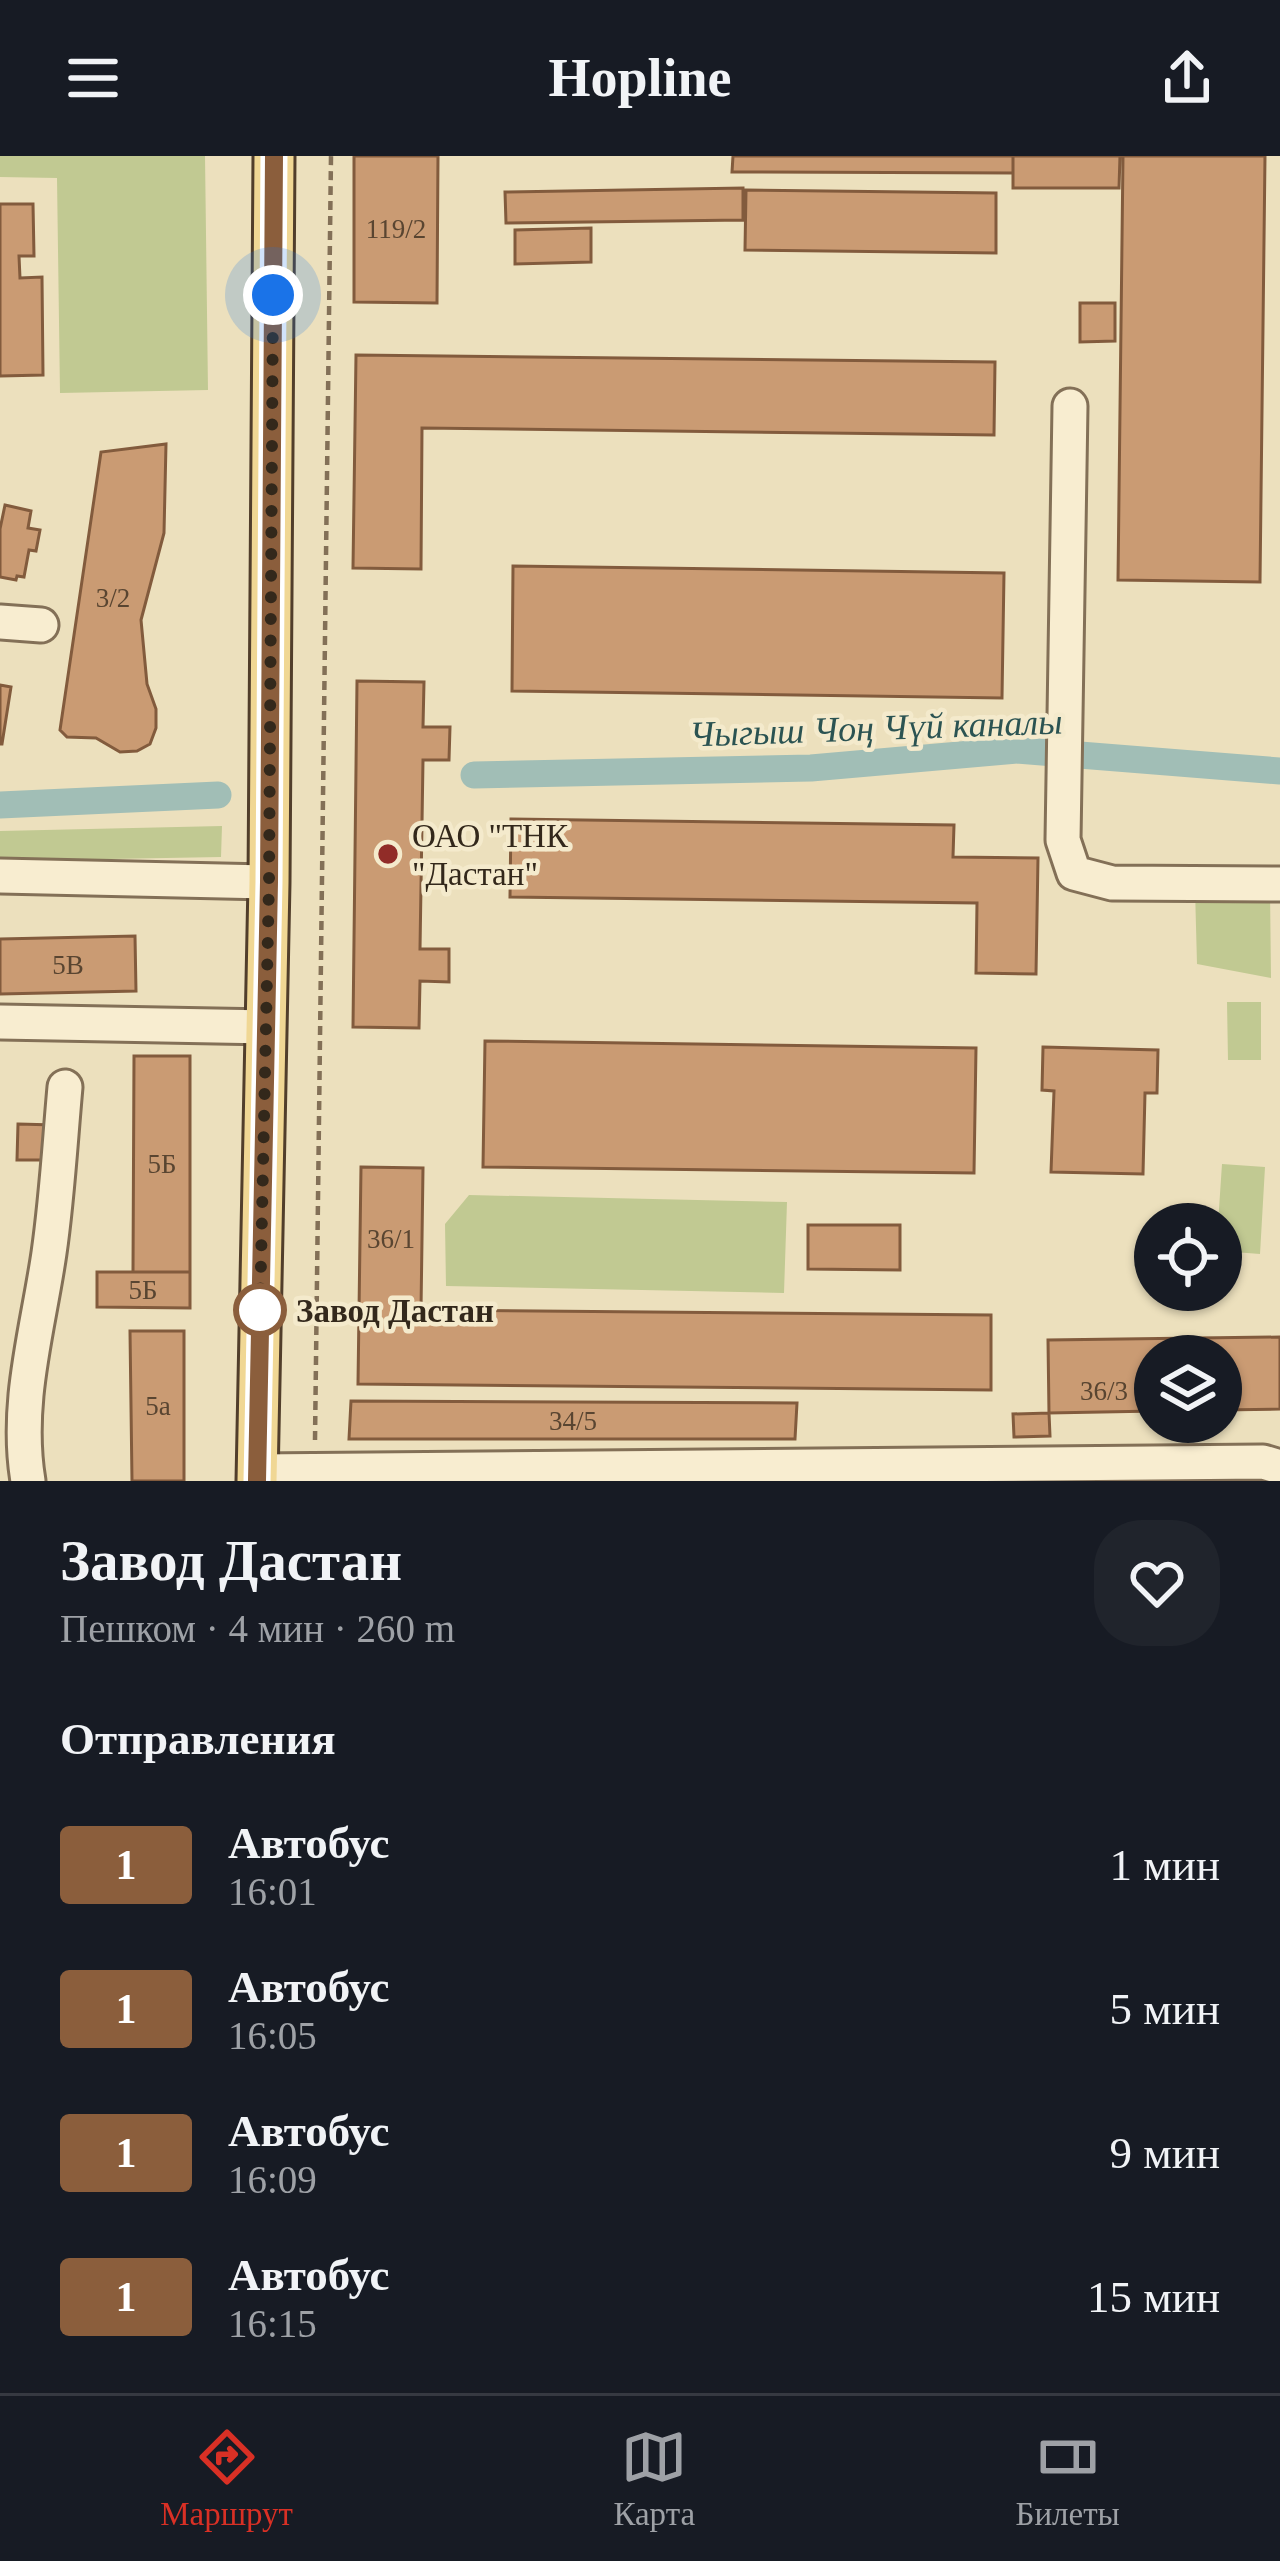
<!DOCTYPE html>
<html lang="ru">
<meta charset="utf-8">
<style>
:root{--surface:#171b24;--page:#20242c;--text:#f1f3f6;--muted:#9ea1a6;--line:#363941;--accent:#d93025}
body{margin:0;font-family:Georgia,serif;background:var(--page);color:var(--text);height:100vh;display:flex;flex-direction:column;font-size:45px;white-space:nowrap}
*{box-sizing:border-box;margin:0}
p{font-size:39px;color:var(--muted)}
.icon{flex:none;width:66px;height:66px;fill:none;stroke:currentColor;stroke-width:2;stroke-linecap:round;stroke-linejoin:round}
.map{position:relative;height:1325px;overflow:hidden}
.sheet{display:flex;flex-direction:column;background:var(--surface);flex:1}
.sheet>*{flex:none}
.badge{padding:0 24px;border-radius:9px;font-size:42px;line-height:78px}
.buttons{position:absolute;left:1134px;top:1047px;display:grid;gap:24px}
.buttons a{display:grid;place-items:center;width:108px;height:108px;border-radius:50%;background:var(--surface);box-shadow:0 3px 9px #0004;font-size:60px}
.you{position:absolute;width:60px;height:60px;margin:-30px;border:9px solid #fff;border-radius:50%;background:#1a73e8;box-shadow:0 0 0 18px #1a73e833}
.map>.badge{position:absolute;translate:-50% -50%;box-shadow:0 0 0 6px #fff}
h2{padding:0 60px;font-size:45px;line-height:108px}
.round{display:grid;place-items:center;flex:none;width:126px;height:126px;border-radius:48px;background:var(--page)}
.head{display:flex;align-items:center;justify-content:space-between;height:204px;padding:0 60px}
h1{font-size:57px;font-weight:600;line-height:90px}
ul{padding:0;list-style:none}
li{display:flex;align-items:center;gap:36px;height:144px;padding:0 60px}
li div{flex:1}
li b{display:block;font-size:45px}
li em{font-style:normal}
li .badge{min-width:132px;font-weight:700;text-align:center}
header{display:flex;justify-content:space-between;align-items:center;height:156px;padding:0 60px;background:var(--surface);font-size:54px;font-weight:600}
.dock{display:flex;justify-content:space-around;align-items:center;height:168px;border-top:3px solid var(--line);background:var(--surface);font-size:33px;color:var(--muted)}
.dock a{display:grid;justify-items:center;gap:6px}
.dock .active{color:var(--accent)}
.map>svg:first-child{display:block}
</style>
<header><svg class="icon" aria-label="menu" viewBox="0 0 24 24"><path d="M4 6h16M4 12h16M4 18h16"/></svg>Hopline<svg class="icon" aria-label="share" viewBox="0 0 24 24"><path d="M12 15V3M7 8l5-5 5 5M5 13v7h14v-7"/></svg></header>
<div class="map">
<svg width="1280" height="1325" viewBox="0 0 1280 1325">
<rect width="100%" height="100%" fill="#ece0bd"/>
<path fill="#c1c992" d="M0,0H205L208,234L60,237L57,22L0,21Z
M222,670L221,701L0,705V675Z
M1195,733L1270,735L1271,822L1197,808Z
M1227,846H1261V904H1228Z
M1222,1008L1265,1011L1260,1098L1221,1095V1068H1218Z
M469,1039L787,1046L784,1137L446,1130L445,1068Z"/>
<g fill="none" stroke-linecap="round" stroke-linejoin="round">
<path stroke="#a1beb6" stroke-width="27" d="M474,619L811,612L1017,594L1280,615
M0,649L218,639"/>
</g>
<path fill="#ca9b73" stroke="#825b3d" stroke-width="3" d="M354,0H438L437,147L354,146Z
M733,0H1013V17L732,16Z
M1013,0H1120L1119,32H1013Z
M1123,0H1265L1260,426L1118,424Z
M743,32V64L506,67L505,36Z
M746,34L996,37V97L745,94Z
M0,48H33L34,100H19L20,122L42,121L43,219L0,220Z
M591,72V106L515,108V74Z
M1080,147H1115V185L1080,186Z
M356,199L995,206L994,279L422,272L421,413L353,412Z
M166,288L164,377L141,464L147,528L156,553V572L150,588L137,595L120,596L96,582L67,581L60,574L101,296Z
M5,349L31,355L28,372L40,374L36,395L29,394L24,421L17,420L16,424L0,421V373Z
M513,410L1004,417L1002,542L512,535Z
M357,525L424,526L423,571H450L449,604H423L420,793H449V826L420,825L419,872L353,871Z
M0,529L11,531L2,588H0Z
M511,663L954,669L953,701L1038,702L1036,818L976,817L977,747L510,741Z
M135,780L136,835L0,838V783Z
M485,885L976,892L974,1017L483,1011Z
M1043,891L1158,894L1157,937H1145L1143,1018L1051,1016L1054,935L1042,934Z
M134,900H190V1116H133Z
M18,968L54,969V1004H17Z
M361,1011L423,1012L421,1154L991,1159V1234L358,1228Z
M808,1069H900V1114L808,1113Z
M97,1116H190V1152L97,1151Z
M130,1175H184V1325H132Z
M1280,1181V1253L1221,1254V1200H1155V1255L1049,1257L1048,1184Z
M351,1245L797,1247L795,1283H349Z
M1049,1257L1050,1280L1014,1281L1013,1258Z"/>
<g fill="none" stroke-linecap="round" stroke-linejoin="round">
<defs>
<path id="minor" d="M1070,250L1063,684L1074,717L1112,727L1280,728
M0,466L41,469
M0,720L269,726
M0,866L264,871
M257,1315L1263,1306L1280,1311
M28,1325C15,1247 38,1173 49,1097C57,1042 60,986 65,931"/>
<path id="major" d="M257,1325L269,726L274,0"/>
</defs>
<use href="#minor" stroke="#837057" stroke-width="39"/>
<use href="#major" stroke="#513e2b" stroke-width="45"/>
<path stroke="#837057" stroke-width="4.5" stroke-dasharray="9 6" stroke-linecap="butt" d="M315,1284L331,0"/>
<use href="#minor" stroke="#f8edd0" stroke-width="33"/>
<use href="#major" stroke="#f0d794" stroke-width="39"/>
</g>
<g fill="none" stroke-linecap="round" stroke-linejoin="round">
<defs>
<path id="line" d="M257,1325L269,726L274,0"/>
</defs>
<use href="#line" stroke="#fff" stroke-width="27"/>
<use href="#line" stroke="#8b5e3c" stroke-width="18"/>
<path stroke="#33281b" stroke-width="12" stroke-dasharray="0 21.6" d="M260,1154L269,726L273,139"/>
</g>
<circle fill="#912c28" stroke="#f4eacc" stroke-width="4.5" cx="388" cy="698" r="12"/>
<circle fill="#fff" stroke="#8b5e3c" stroke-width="6" cx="260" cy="1154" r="24"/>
<g text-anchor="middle" stroke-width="9" stroke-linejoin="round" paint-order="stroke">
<g font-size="27" fill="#594531">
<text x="396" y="82">119/2</text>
<text x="113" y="451">3/2</text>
<text x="68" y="818">5В</text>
<text x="162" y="1017">5Б</text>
<text x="391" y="1092">36/1</text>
<text x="143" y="1143">5Б</text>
<text x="1104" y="1244">36/3</text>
<text x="158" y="1259">5а</text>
<text x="573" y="1274">34/5</text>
</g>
<g font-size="33" fill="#33281b" stroke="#f4eacc" text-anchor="start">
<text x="412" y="691">ОАО "ТНК<tspan x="412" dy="38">"Дастан"</tspan></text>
</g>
<g font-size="33" font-weight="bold" fill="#33281b" stroke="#f4eacc" text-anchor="start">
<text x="296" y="1166">Завод Дастан</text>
</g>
<g font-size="36" font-style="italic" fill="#2b5352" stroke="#f4eacc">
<text transform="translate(876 571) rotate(-2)" y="13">Чыгыш Чоң Чүй каналы</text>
</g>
</g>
</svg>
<div class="buttons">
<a><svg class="icon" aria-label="locate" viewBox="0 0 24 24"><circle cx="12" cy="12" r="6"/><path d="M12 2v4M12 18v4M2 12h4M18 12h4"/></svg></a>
<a><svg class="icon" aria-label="layers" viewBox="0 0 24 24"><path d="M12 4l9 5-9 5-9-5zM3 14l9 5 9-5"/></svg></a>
</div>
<div class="you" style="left:273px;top:139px"></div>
</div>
<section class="sheet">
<div class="head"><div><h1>Завод Дастан</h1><p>Пешком · 4 мин · 260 m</p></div><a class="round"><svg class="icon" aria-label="heart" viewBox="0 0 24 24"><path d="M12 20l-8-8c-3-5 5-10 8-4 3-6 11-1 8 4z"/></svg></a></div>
<h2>Отправления</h2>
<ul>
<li><span class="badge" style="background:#8b5e3c;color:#fff">1</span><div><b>Автобус</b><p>16:01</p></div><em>1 мин</em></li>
<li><span class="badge" style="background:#8b5e3c;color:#fff">1</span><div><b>Автобус</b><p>16:05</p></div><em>5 мин</em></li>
<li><span class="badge" style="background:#8b5e3c;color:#fff">1</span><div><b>Автобус</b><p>16:09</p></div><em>9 мин</em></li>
<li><span class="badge" style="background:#8b5e3c;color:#fff">1</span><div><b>Автобус</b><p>16:15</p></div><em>15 мин</em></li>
</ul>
</section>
<nav class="dock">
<a class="active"><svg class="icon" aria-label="directions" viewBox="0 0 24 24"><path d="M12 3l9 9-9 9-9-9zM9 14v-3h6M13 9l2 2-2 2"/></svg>Маршрут</a>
<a><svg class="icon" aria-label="map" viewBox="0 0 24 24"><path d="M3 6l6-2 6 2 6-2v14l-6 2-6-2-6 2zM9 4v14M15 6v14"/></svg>Карта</a>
<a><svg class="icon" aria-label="tickets" viewBox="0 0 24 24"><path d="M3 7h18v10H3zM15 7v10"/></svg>Билеты</a>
</nav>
